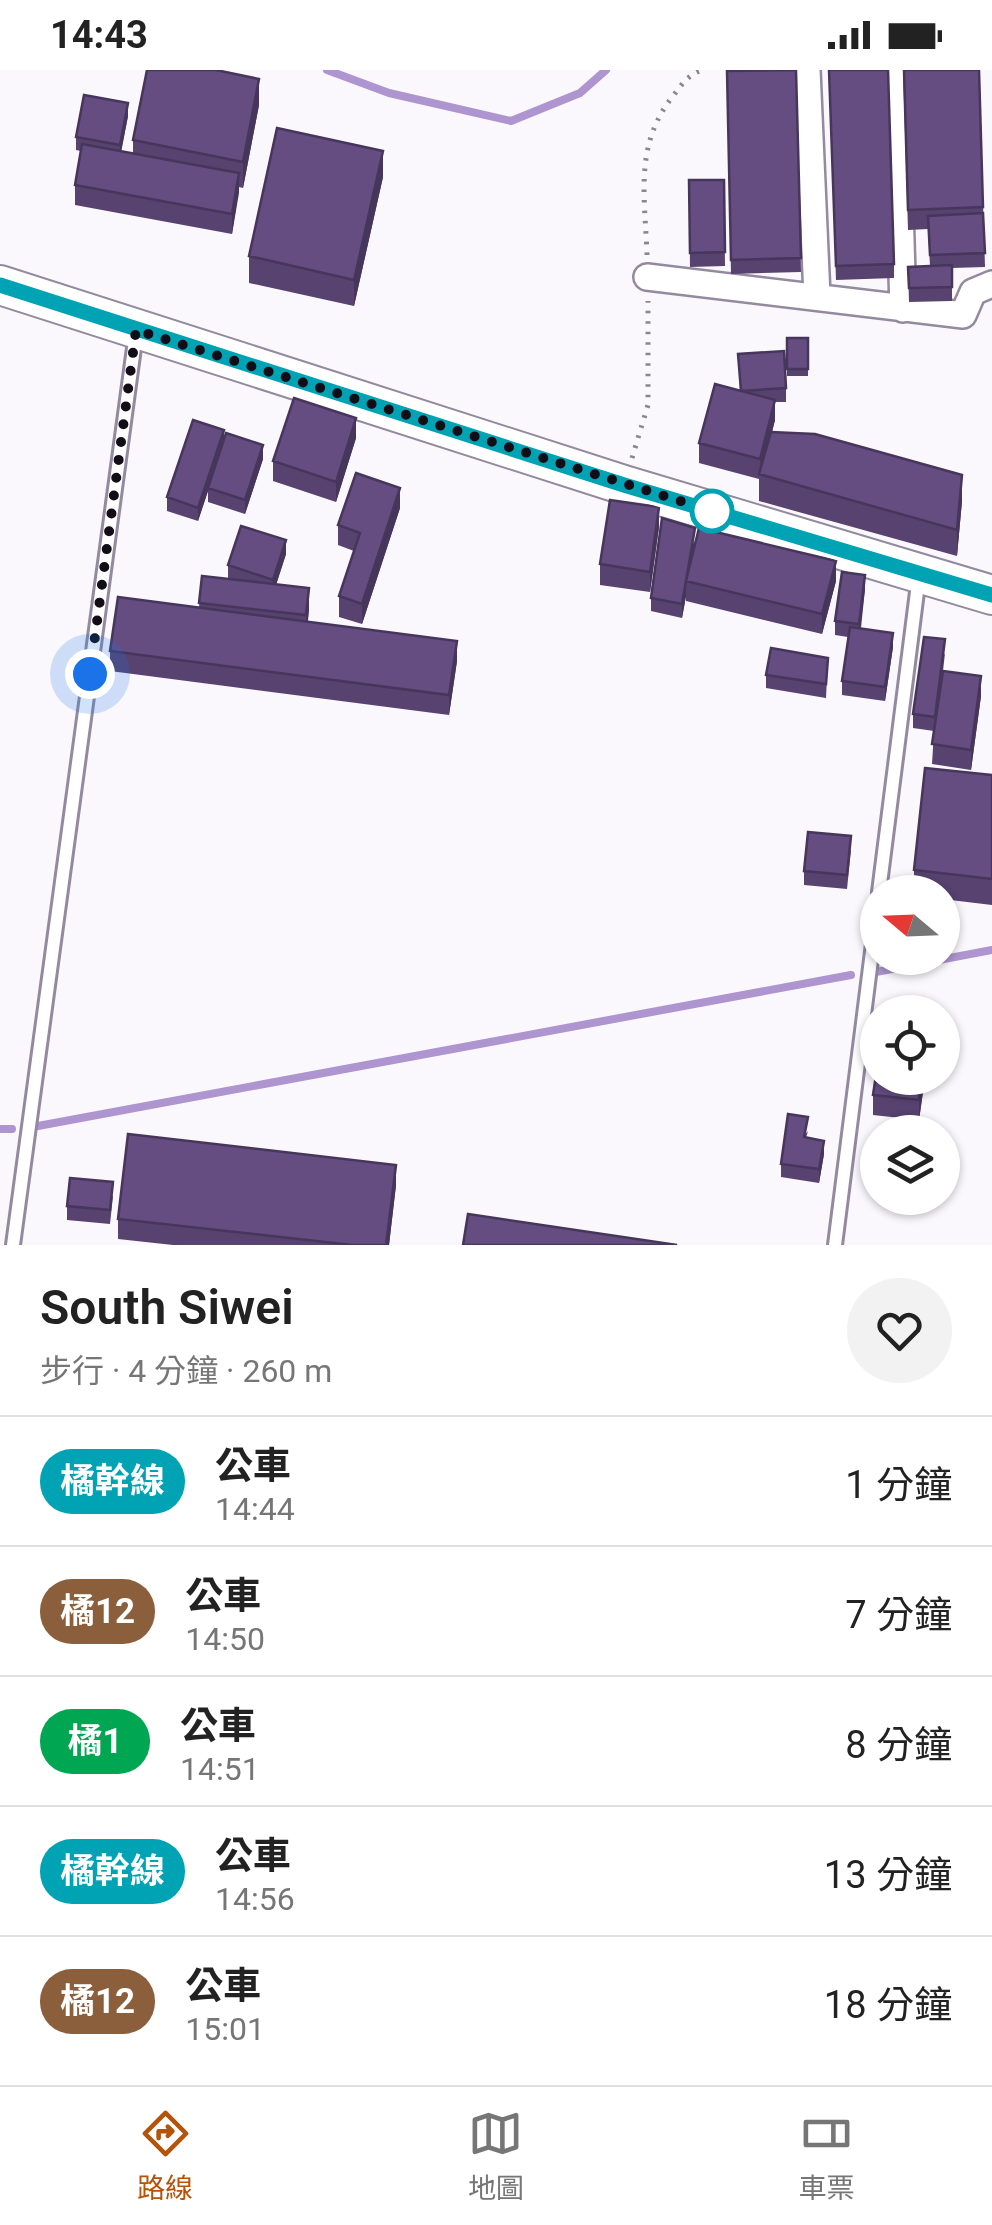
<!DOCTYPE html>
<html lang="zh-TW">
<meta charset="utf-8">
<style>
:root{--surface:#fff;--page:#f2f2f2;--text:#222;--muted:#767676;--line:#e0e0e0;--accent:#b45309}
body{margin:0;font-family:Roboto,"Noto Sans TC",sans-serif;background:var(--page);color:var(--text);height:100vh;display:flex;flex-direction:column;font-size:38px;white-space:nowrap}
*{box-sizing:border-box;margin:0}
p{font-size:32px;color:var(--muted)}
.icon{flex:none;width:55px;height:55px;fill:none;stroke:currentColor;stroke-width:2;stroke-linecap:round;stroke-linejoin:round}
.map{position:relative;height:1175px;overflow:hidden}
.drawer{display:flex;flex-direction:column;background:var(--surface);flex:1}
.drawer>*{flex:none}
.badge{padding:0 20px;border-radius:32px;font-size:35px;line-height:65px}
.needle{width:65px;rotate:289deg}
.fabs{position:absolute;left:860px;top:805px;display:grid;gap:20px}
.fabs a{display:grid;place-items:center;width:100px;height:100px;border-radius:50%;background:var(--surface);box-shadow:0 2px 8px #0004;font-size:50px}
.you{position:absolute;width:50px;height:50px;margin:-25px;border:8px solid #fff;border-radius:50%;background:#1a73e8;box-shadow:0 0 0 15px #1a73e833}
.map>.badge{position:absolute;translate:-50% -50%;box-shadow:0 0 0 5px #fff}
.round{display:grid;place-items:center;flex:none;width:105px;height:105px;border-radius:52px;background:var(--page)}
.headline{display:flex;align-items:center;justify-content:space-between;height:170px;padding:0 40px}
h1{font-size:48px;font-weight:600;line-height:75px}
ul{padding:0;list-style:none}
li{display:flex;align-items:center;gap:30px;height:130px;padding:0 40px;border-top:2px solid var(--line)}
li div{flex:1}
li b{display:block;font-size:38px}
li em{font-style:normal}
li .badge{min-width:110px;font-weight:700;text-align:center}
.status{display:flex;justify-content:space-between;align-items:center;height:70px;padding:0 50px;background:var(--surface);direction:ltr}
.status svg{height:28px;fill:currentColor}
.tab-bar{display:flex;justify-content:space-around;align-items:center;height:140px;border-top:2px solid var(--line);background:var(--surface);font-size:28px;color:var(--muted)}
.tab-bar a{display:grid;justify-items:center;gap:5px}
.tab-bar .active{color:var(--accent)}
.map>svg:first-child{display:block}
</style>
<div class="status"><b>14:43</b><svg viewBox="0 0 49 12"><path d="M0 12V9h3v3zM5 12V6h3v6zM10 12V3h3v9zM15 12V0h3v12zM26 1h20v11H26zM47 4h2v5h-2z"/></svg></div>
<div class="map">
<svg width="992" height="1175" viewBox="0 0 992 1175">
<rect width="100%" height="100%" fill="#faf8fd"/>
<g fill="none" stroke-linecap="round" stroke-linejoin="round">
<path stroke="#ae95cf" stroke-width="8" d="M327,0L389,23L511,51L580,23L606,0
M876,902L992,880
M38,1056L851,905
M0,1059H12"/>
<defs>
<path id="lane" d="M879,822L919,506
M13,1175L136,263
M835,1175L878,834"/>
<path id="street" d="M807,0L817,226
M896,0L903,239
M647,207L963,245L973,222L992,214"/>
<path id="primary" d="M0,215L624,415L992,525"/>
</defs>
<use href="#lane" stroke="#938aa0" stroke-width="18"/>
<use href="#street" stroke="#938aa0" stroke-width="30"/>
<use href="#primary" stroke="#938aa0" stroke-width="42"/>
<path stroke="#89868d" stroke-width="5" stroke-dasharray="2.5 8" stroke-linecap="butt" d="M647,185C645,126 634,75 673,26C682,14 688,5 702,0
M632,388L648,335V231"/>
<use href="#lane" stroke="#fff" stroke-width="12"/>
<use href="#street" stroke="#fff" stroke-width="25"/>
<use href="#primary" stroke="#fff" stroke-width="38"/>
</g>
<path fill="#574270" d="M796,0L801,202L731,204L727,1Z
M829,0L894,194V208L836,210Z
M903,0H979L985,197L952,198V231L909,232L908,197L930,196L928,159L908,160Z
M259,35L243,118L239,117L232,164L75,135V115L81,81L76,80V67L128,46L121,81L133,83V70Z
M383,107L354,236L249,213V186Z
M689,110H724L725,196L690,197Z
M787,268H808V306H787Z
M738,284L786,318V332H775V350L772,362L962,431L957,486L759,431V409L699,393V373L740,320Z
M356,368L336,432L273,411V391Z
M224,370L263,389L245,444L208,432V420L198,451L167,441V427Z
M400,438L362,554L339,547V526L354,481L338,475V455Z
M659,457L650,522L600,515V494Z
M695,471L694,481L836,511L822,564L686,531V526L682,548L651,541V528Z
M286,484L276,515L309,539L308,551L457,591L449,645L110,601V581L199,537L202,506L228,509V495Z
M865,519L861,558L893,577L885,631L842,625V611L848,567L835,565V551Z
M945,583L943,601L981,626L971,700L932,694L934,661L913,658V644Z
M828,588L826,628L766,618V605Z
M992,705V835L942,829V822H914V800Z
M851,780L847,819L804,815V801Z
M925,1008L919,1050L873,1045V1025Z
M808,1061L806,1068L824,1084L819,1113L781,1107V1094Z
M396,1115L389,1175H173L118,1169V1149Z
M113,1126L110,1154L67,1150V1136Z"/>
<path fill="#47365b" d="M259,9V35L243,118V92Z
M128,33V46L120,88V75Z
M383,81V107L354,236V210Z
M239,103V123L232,164V144Z
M775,330V350L761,405L760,389Z
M356,348V368L336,432V412Z
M224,360V374L198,451V438Z
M263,375V389L245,444V430Z
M962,405V431L957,486V460Z
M400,418V438L362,554V534Z
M659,437V457L650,522V502Z
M286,470V484L273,524V510Z
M836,491V511L822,564V544Z
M865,505V519L859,568V554Z
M686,512V526L682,548V534Z
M309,518V539L306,565V545Z
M893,563V577L885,631V617Z
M457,571V591L449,645V625Z
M981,606V626L971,700V680Z
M922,1008H925L919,1050V1030Z
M824,1071V1084L819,1113V1099Z
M396,1095V1115L389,1175H386Z"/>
<path fill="#654d82" stroke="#47365b" stroke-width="2.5" d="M147,0H216L259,9L243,92L133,70Z
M796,0L801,188L731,190L727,1Z
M829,0H888L894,194L836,196Z
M904,0H979L983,137L908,140Z
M84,25L128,33L120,75L76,67Z
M277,58L383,81L354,210L249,186Z
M82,74L239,103L232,144L75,115Z
M689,110H724L725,182L690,183Z
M983,143L985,183L930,185L928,146Z
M952,195V217L909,218L908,197Z
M787,268H808V299H787Z
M784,281L786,318L741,321L738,284Z
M715,314L775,330L760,389L699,373Z
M294,328L356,348L336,412L273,391Z
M193,350L224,360L198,438L167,427Z
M771,362L815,364L962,405L957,460L759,404Z
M226,363L263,375L245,430L208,418Z
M356,403L400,418L362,534L339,526L360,463L338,455Z
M610,430L659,437L650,502L600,494Z
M662,448L695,458L682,534L651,528Z
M241,456L286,470L273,510L228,495Z
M699,458L836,491L822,544L686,511Z
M842,502L865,505L859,554L835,551Z
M202,506L309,518L306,545L199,533Z
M118,527L457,571L449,625L110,581Z
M850,557L893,563L885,617L842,611Z
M924,567L945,569L935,647L913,644Z
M771,578L828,588L826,614L766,605Z
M943,601L981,606L971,680L932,674Z
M925,698L992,705V809L914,800Z
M808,762L851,766L847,805L804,801Z
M878,992V1008H922L919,1030L873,1025Z
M788,1044L808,1047L804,1067L824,1071L819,1099L781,1094Z
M128,1064L396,1095L386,1175H352L118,1149Z
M70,1108L113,1112L110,1140L67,1136Z
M468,1144L677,1175H463Z"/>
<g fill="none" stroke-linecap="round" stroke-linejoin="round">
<defs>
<path id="line" d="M0,215L624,415L992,525"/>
</defs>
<use href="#line" stroke="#fff" stroke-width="22"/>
<use href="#line" stroke="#00a3b4" stroke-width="15"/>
<path stroke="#120e17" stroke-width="10" stroke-dasharray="0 18" d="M90,604L136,260L712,441"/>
</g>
<circle fill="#fff" stroke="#00a3b4" stroke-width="5" cx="712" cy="441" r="20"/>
</svg>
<div class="fabs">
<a><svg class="needle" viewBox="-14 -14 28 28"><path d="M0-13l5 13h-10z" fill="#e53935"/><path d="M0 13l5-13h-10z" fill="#767676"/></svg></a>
<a><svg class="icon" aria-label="locate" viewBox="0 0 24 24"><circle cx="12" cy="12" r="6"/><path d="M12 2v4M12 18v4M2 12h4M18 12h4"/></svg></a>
<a><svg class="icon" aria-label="layers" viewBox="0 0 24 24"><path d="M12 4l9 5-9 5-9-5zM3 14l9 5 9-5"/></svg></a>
</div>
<div class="you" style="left:90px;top:604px"></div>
</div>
<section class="drawer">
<div class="headline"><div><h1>South Siwei</h1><p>步行 · 4 分鐘 · 260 m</p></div><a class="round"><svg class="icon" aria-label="heart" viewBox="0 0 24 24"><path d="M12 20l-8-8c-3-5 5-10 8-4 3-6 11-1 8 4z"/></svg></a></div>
<ul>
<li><span class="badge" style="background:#00a3b4;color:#fff">橘幹線</span><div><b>公車</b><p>14:44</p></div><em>1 分鐘</em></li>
<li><span class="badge" style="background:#8b5e3c;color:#fff">橘12</span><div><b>公車</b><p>14:50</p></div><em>7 分鐘</em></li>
<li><span class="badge" style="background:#00a651;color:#fff">橘1</span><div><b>公車</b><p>14:51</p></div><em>8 分鐘</em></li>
<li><span class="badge" style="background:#00a3b4;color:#fff">橘幹線</span><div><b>公車</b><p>14:56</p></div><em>13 分鐘</em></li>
<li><span class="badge" style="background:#8b5e3c;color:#fff">橘12</span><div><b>公車</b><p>15:01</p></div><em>18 分鐘</em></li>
</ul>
</section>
<nav class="tab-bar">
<a class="active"><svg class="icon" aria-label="directions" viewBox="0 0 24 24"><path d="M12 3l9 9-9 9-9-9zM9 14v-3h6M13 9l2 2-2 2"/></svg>路線</a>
<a><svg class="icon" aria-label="map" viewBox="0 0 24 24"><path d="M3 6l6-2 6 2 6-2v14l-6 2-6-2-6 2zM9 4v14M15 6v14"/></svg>地圖</a>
<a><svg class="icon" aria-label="tickets" viewBox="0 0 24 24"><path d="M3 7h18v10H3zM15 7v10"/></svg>車票</a>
</nav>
